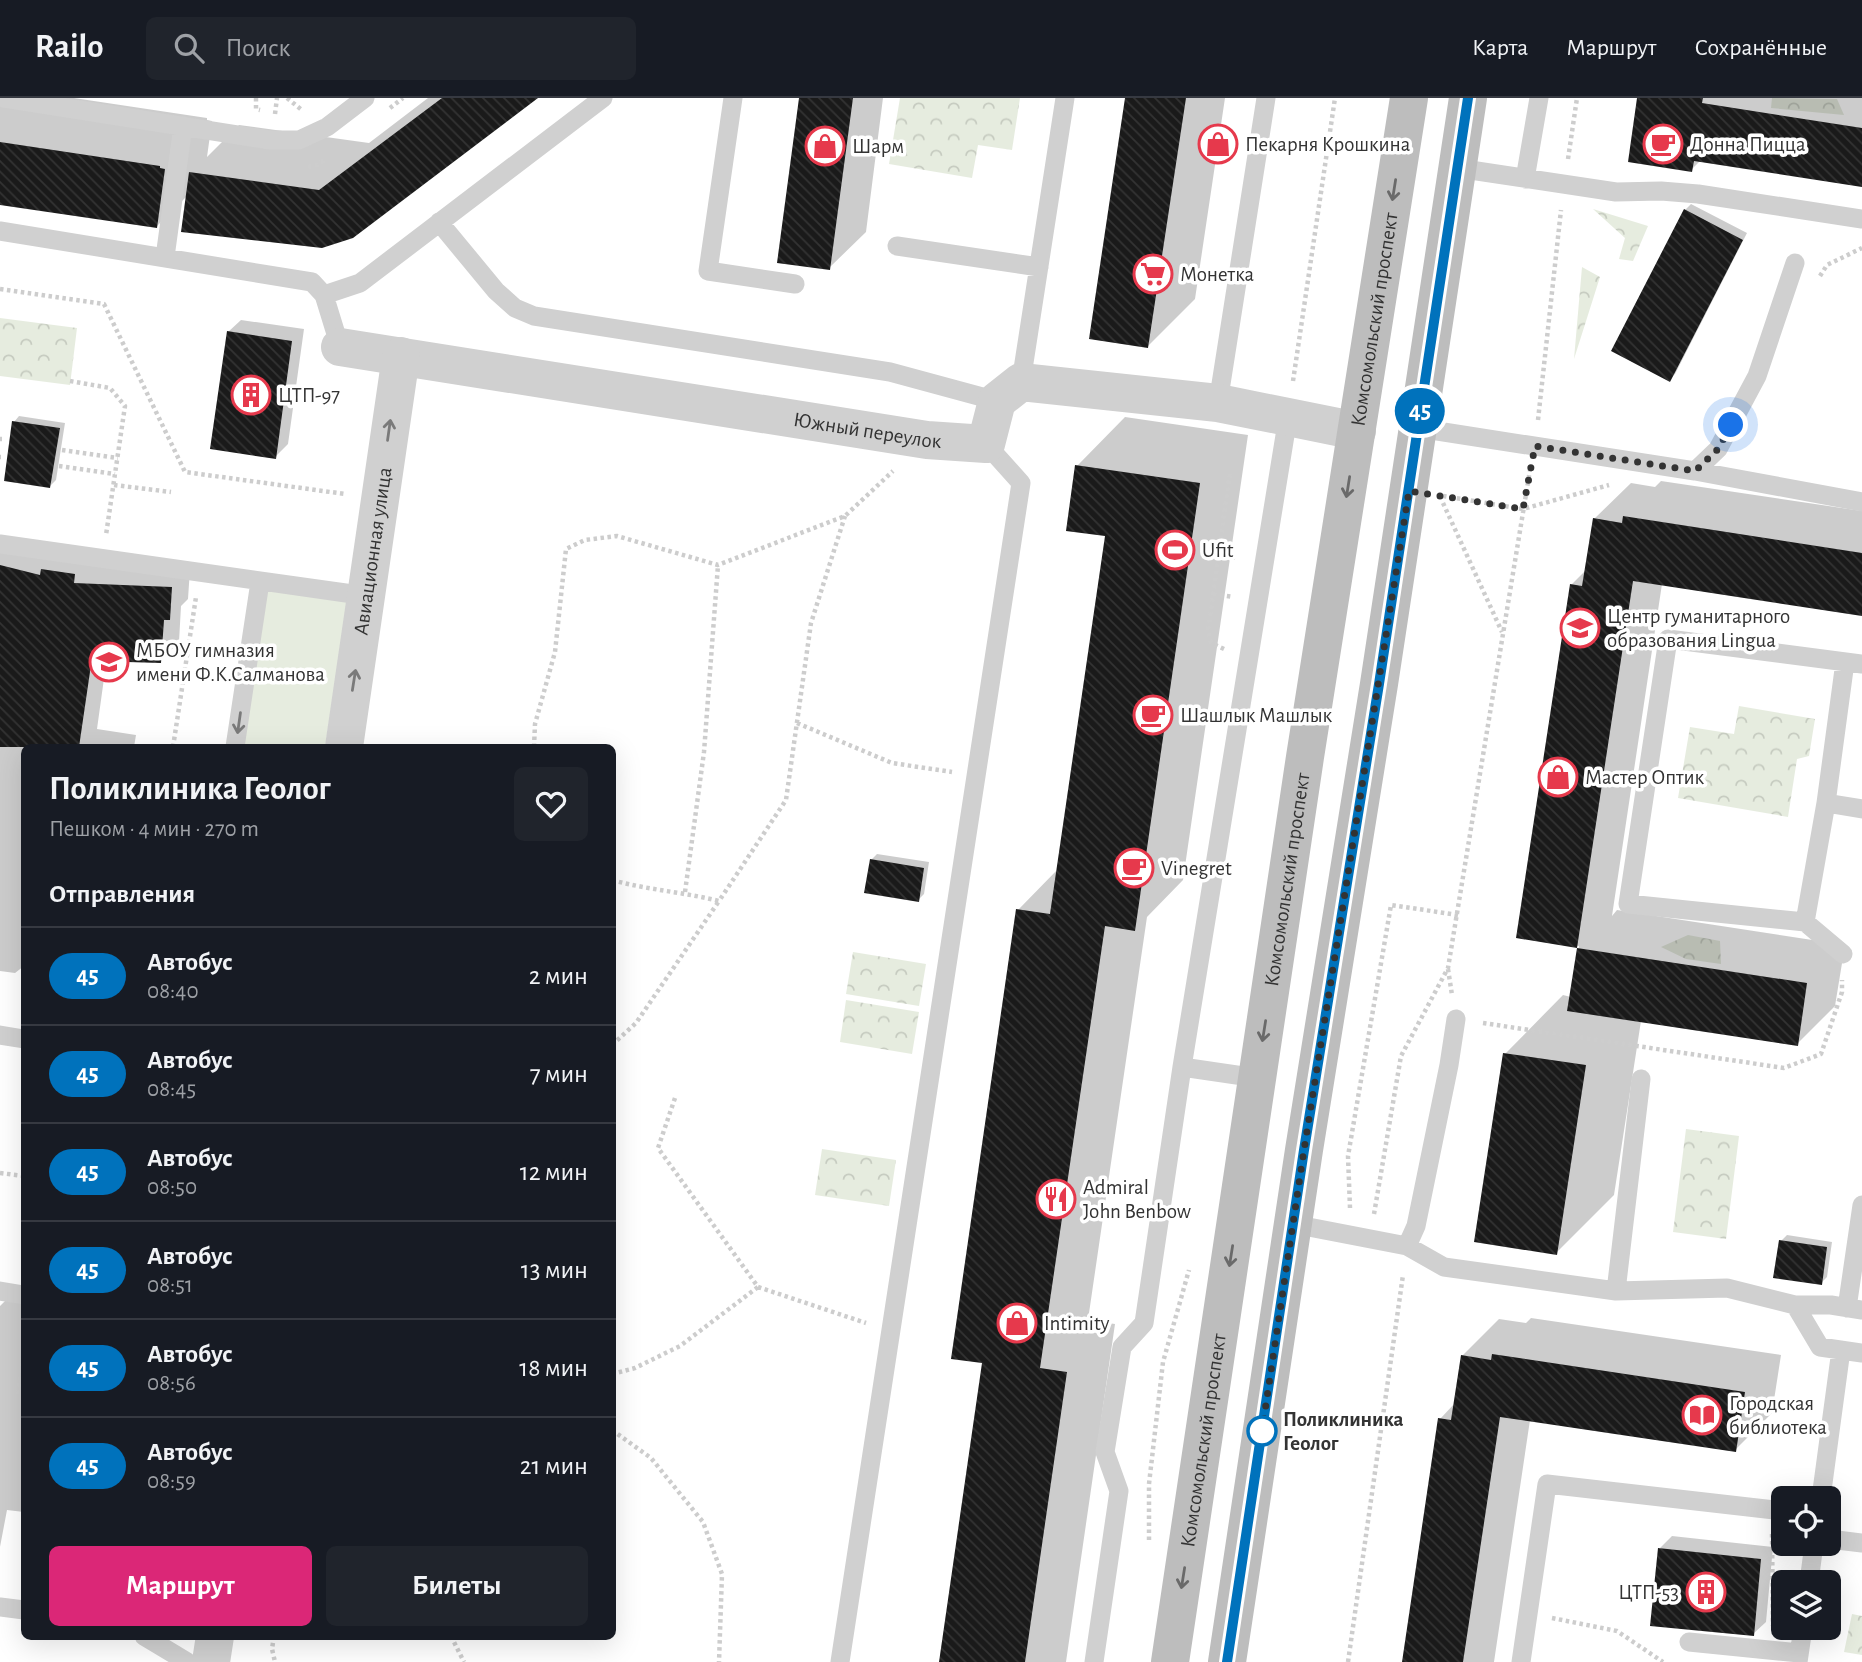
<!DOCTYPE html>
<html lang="ru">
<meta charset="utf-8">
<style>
:root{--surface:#171b24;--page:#20242c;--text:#f1f3f6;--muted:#9ea1a6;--line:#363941;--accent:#db2777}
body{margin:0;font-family:"Alegreya Sans",sans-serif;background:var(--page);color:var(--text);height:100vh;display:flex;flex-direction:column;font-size:26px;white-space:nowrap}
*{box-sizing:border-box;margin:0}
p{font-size:23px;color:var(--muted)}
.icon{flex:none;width:38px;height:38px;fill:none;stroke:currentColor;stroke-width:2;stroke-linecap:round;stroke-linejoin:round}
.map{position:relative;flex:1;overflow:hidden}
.sheet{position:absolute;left:21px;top:646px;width:595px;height:896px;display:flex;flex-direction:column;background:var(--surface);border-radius:10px;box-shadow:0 7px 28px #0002}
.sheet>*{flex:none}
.badge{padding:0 14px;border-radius:23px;font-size:24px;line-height:46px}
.fabs{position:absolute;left:1771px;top:1388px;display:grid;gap:14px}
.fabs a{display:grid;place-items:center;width:70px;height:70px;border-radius:10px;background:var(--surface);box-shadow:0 7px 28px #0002;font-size:35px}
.you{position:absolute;width:35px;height:35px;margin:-18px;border:5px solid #fff;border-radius:50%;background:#1a73e8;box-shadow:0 0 0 10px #1a73e833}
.map>.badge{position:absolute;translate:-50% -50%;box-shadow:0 0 0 4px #fff}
h2{padding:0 28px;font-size:26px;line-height:63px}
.round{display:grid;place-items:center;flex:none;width:74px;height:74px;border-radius:10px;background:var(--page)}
.headline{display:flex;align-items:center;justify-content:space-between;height:119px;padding:0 28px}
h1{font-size:33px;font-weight:600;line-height:52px}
.button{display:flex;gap:14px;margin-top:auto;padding:14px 28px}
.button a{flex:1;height:80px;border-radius:10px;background:var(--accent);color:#fff;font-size:28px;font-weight:600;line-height:80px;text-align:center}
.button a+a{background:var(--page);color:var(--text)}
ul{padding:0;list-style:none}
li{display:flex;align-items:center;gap:21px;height:98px;padding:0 28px;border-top:2px solid var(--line)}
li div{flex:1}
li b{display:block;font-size:26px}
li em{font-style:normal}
li .badge{min-width:77px;font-weight:700;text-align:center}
header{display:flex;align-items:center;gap:42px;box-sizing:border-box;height:98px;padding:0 35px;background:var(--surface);border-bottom:2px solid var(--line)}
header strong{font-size:33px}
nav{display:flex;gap:38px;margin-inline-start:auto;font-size:24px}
.search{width:490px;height:63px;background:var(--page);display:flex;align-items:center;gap:18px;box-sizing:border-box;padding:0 24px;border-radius:10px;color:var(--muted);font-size:26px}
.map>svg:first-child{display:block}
</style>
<header>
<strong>Railo</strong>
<div class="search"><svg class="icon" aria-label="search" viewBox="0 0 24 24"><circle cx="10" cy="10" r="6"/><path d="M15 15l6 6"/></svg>Поиск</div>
<nav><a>Карта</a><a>Маршрут</a><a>Сохранённые</a></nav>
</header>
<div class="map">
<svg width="1862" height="1564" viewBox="0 0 1862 1564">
<defs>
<pattern id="forest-crowns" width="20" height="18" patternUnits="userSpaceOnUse" patternTransform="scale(1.75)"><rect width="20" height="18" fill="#e6ecdf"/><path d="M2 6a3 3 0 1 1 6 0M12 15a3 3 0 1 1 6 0" fill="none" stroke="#c6cbc0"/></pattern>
<pattern id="building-back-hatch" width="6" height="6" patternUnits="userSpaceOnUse" patternTransform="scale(1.75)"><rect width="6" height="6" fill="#1a1a1a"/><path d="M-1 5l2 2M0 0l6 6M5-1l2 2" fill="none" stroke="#333"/></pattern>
</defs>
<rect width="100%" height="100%" fill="#fff"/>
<path fill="#e6ecdf" d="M260,484L349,496L325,649H235Z"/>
<path fill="url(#forest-crowns)" d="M900,0H1020L1012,52L978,47L972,80L889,66Z
M1772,0L1837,1L1844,17L1771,10Z
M1593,111L1648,128L1633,163L1619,161L1625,140Z
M1582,169L1600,179L1574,261Z
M0,220L77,230L70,287L0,278Z
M1739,608L1815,621L1809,658L1797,661L1788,719L1678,700L1690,629L1734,636Z
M1688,837L1720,843L1721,866L1686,861L1661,849Z
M853,854L926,866L919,908L846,896Z
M846,902L919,914L912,956L840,944Z
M1686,1031L1739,1038L1726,1141L1673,1134Z
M822,1051L896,1062L889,1108L815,1097Z
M1852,1516L1862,1518V1557L1844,1554Z"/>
<path fill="#0003" d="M0,0H74L207,20V22L212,23L207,59L239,27L369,45L428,0H535L352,139L188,97L156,129L0,105Z
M800,0H883L866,134L829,170Z
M1127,0H1225L1195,201L1148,248Z
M1639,0H1862V87L1701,62L1691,72Z
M1691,106L1747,135L1675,276L1669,282L1685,112Z
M241,222L304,231L288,346L275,359L228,234Z
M19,318L65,325L56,382L50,388L14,324Z
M1125,319L1248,337L1183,782L1147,819L1088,1222L1115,1226L1066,1564H941L984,1264L1018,812L1058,771L1107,437L1077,368Z
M1661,383L1862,413V516L1662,486L1612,818L1617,812L1845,847L1835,908L1797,946L1641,923L1614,1097L1556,1155L1505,956L1563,897L1571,899L1579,848L1518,839L1571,487L1586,472L1594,421L1631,385L1655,389Z
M0,444L190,471L188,501L181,508L179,544L160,563L129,562L106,566L97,631L136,637L134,649H24V868L15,875L0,873Z
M877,756L929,764L924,796L918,802L871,762Z
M1787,1137L1832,1144L1827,1179L1821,1185L1781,1143Z
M7,1201L24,1204V1414L7,1412L0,1449V1208Z
M1531,1220L1781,1257L1772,1315L1735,1352L1530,1322L1494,1564H1404L1440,1321L1455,1305L1462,1258L1499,1221L1526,1225Z
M1672,1438L1773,1449L1766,1524L1753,1536L1660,1450Z"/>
<path fill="url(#building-back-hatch)" d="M442,0H538L353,140L322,150L181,134L189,74L319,92Z
M799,0H853L830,172L777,165Z
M1125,0H1186L1148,250L1089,241Z
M1637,0H1703L1702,5L1862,30V89L1694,63L1692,74L1628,64Z
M0,44L160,68V70L165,71L157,130L0,107Z
M1684,111L1743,142L1670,284L1611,253Z
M227,233L292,243L276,361L210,351Z
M12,323L60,330L50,390L4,383Z
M1075,367L1200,385L1135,833L1105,828L1040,1270L1067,1274L1025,1564H939L982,1265L951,1261L1016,811L1050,816L1105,438L1066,433Z
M1623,418L1862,455V518L1633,483L1577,850L1516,840L1570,486L1582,488L1593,420L1622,425Z
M0,467L40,477L41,471L75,476L74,485L172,489L170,522H164L161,565L127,564L124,569L91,567L79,649H0Z
M870,761L924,770L919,804L864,795Z
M1577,850L1807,885L1798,948L1567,913Z
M1503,955L1586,967L1557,1157L1474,1144Z
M1779,1142L1827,1149L1822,1187L1773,1180Z
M1492,1256L1745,1294L1736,1354L1500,1319L1463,1564H1402L1438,1320L1451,1322L1461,1257L1491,1262Z
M1658,1450L1761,1461L1754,1538L1650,1528Z"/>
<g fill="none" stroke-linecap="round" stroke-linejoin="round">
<path stroke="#cdcdcd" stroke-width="4.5" stroke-dasharray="3.5 3.5" stroke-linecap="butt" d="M256,0V11L260,12
M287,0L303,13
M390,10L403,0
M275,16L277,0
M1568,61L1577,0
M308,69L318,67L325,61
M1820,178L1827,167L1862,150
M0,191L104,206L185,374L345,396
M70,283L110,290L125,308L106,437
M1293,283L1335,0
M1538,322L1561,112
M0,341H2
M62,352L118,360
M0,359H1
M59,368L115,376
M114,387L171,394
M1443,398L1523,411L1609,387
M1443,405L1502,534
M1218,457L1238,460
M1213,496L1233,499
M1224,551L1211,545L1208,533L1230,375
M797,625L892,665L952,674
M173,649L196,499
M534,649L535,626L555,554L566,451L585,442L617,438L718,467L845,418L893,373
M612,782C648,792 683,794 719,803L786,702L811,525L845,418
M685,794L704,654L718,467
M1448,871L1452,897
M1483,925L1784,970L1821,956L1842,894V882
M612,947L636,925L719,803
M675,1000L658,1050L758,1189L866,1225
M0,1075L24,1078
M1350,1110L1348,1058L1391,807L1458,817
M1374,1116L1401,958L1448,870L1530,372
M612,1276L635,1270L680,1248L758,1189
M18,1296L24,1252
M612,1332L651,1360L703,1424L722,1476L719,1564
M1772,1436L1773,1528
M1149,1442V1386L1163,1264L1189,1172
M1552,1520L1617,1533L1663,1564
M274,1538L272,1551L275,1564
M451,1538L464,1564
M1348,1564L1403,1177"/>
<path stroke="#d0d0d0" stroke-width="19" d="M4,0L270,42H299L327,29L365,0
M733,0L708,173L795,186
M1457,70L1616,94L1661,93L1698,96L1862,121
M1525,81L1539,0
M439,124L496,193L515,210L534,218L890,274L997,303
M0,133L312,184L324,197L340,249
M897,148L1039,169
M165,159L183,28
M324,197L360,185L603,0
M1021,284L1065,0
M1218,305L1266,0
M1418,330L1695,373L1862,404
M1695,373L1718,351L1757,278L1795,165
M0,446L367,498
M1862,566L1668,541L1628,806L1805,824L1826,705L1862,711
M235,649L260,484
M1826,705L1845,564
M1805,824L1843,856
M0,937L24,941
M1182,969L1257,980
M1293,1126L1407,1148L1444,1169L1616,1193L1727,1190L1795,1207L1820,1249L1862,1255
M1407,1148L1416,1128L1449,967L1456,921
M0,1193L24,1197
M1616,1193L1641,981
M1795,1207H1831L1862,1212
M1847,1210L1862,1107
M1821,1400L1841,1252
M1829,1441L1862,1445
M1809,1484L1814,1446
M0,1509L24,1512
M144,1538L187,1564
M1689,1544L1799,1555
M840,1564L1021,385L986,346
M1094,1564L1119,1393L1105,1354L1122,1249L1144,1225L1182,969L1288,319
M1521,1564L1547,1386L1783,1413
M1798,1564L1803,1530"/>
<g stroke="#d0d0d0" stroke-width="38">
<path id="s1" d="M340,249L927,342L986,346L997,303L1021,284L1218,305L1357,333"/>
<path id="s2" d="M344,649L401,258"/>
<path d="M211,1564L215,1538"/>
</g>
<g stroke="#bdbdbd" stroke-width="38">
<path id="s3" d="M1170,1564L1305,659L1409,0"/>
<path d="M1227,1564L1304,1052L1379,586L1468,0"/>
</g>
</g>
<defs><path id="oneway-shaft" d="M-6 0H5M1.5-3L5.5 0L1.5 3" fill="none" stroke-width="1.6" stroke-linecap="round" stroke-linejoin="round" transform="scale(1.75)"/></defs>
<g stroke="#6a6a6a">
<use href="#oneway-shaft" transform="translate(1394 92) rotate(99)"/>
<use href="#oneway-shaft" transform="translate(1348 389) rotate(99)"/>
<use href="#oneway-shaft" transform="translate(1264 933) rotate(99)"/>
<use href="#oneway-shaft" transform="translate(1231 1158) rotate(99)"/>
<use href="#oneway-shaft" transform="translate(1183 1480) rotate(99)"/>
</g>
<g stroke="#7a7a7a">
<use href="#oneway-shaft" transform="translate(389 332) rotate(-82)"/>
<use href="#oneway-shaft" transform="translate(354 582) rotate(-81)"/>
<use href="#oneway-shaft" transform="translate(239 625) rotate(98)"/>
</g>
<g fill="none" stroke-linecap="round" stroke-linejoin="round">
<defs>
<path id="line" d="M1227,1564L1304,1052L1379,586L1468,0"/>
</defs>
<use href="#line" stroke="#fff" stroke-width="16"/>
<use href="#line" stroke="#0072bc" stroke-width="10"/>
<path stroke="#333" stroke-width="7" stroke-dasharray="0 12.6" d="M1262,1333L1304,1052L1409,393L1523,411L1535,348L1695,373L1718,351L1731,327"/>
</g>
<defs>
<symbol id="shop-ring" viewBox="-11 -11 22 22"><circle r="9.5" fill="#fff" stroke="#e6394c" stroke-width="1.5"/><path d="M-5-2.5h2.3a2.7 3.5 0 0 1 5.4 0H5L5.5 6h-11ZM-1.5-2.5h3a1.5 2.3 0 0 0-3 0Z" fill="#e6394c"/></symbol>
<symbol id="cafe-ring" viewBox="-11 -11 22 22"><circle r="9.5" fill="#fff" stroke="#e6394c" stroke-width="1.5"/><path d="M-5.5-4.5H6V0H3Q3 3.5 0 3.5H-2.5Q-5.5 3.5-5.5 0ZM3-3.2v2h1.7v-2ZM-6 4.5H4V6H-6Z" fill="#e6394c"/></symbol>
<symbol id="supermarket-ring" viewBox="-11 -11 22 22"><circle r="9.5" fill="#fff" stroke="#e6394c" stroke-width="1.5"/><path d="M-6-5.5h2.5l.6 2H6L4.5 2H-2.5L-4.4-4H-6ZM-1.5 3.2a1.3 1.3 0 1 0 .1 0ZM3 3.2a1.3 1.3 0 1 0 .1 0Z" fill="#e6394c"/></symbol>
<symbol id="building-ring" viewBox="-11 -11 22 22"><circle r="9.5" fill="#fff" stroke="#e6394c" stroke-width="1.5"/><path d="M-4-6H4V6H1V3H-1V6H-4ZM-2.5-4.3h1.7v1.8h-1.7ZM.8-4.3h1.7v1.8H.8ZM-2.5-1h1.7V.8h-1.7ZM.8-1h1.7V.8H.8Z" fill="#e6394c"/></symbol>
<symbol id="stadium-ring" viewBox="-11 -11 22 22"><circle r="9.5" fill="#fff" stroke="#e6394c" stroke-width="1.5"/><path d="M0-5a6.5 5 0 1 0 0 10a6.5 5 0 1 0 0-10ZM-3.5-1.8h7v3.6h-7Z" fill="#e6394c"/></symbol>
<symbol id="school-ring" viewBox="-11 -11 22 22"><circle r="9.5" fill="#fff" stroke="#e6394c" stroke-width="1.5"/><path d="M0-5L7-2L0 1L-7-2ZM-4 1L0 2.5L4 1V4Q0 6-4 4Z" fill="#e6394c"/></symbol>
<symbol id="restaurant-ring" viewBox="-11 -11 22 22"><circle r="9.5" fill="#fff" stroke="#e6394c" stroke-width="1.5"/><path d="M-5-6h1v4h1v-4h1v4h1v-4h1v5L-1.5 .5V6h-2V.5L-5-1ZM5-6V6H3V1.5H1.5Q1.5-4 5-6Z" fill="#e6394c"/></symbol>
<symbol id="library-ring" viewBox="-11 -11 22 22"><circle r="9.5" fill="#fff" stroke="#e6394c" stroke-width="1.5"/><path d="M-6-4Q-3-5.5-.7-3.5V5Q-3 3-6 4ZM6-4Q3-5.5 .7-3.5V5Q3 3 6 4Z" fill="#e6394c"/></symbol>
</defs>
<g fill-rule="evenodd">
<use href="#shop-ring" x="1196" y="24" width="44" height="44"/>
<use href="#cafe-ring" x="1641" y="24" width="44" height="44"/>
<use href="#shop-ring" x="803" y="26" width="44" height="44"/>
<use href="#supermarket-ring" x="1131" y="154" width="44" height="44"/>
<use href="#building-ring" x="229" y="275" width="44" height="44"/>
<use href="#stadium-ring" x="1153" y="430" width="44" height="44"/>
<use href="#school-ring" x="1558" y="508" width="44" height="44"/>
<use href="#school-ring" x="87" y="542" width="44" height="44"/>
<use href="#cafe-ring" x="1131" y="595" width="44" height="44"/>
<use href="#shop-ring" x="1536" y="657" width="44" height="44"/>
<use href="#cafe-ring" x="1112" y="748" width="44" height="44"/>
<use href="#restaurant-ring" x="1034" y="1079" width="44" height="44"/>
<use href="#shop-ring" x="995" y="1203" width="44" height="44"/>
<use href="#library-ring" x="1680" y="1295" width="44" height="44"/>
<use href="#building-ring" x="1684" y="1472" width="44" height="44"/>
</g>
<circle fill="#fff" stroke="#0072bc" stroke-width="3.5" cx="1262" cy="1333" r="14"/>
<g text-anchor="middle" stroke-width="7" stroke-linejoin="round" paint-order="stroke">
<g font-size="21" fill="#333" stroke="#fff" text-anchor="start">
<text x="1245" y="53">Пекарня Крошкина</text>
<text x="1690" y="53">Донна Пицца</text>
<text x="852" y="55">Шарм</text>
<text x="1180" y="183">Монетка</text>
<text x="278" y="304">ЦТП-97</text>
<text x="1202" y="459">Ufit</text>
<text x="1607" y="525">Центр гуманитарного<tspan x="1607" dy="24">образования Lingua</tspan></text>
<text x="136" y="559">МБОУ гимназия<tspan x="136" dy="24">имени Ф.К.Салманова</tspan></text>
<text x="1180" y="624">Шашлык Машлык</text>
<text x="1585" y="686">Мастер Оптик</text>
<text x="1161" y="777">Vinegret</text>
<text x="1083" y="1096">Admiral<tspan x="1083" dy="24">John Benbow</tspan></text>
<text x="1044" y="1232">Intimity</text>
<text x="1729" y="1312">Городская<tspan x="1729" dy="24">библиотека</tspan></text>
<text x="1679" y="1501" text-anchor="end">ЦТП-53</text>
</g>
<g font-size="21" fill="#333" stroke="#fff">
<text dy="7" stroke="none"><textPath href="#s3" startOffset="1358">Комсомольский проспект</textPath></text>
<text dy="7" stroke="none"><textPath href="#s1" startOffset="534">Южный переулок</textPath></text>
<text dy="7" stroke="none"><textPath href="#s2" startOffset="198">Авиационная улица</textPath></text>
<text dy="7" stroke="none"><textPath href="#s3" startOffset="791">Комсомольский проспект</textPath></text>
<text dy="7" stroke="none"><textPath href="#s3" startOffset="224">Комсомольский проспект</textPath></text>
</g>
<g font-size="21" font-weight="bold" fill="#333" stroke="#fff" text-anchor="start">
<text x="1283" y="1328">Поликлиника<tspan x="1283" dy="24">Геолог</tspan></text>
</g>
</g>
</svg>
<div class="fabs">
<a><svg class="icon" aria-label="locate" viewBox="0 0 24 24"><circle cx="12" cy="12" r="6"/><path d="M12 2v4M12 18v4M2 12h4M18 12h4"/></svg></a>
<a><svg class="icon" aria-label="layers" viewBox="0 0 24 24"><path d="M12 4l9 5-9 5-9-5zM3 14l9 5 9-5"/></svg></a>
</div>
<div class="you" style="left:1731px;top:327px"></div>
<b class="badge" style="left:1420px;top:313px;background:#0072bc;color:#fff">45</b>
<section class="sheet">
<div class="headline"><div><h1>Поликлиника Геолог</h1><p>Пешком · 4 мин · 270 m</p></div><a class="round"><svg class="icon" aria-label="heart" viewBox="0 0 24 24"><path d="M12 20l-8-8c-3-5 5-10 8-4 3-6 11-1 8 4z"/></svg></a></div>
<h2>Отправления</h2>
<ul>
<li><span class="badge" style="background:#0072bc;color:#fff">45</span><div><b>Автобус</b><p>08:40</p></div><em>2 мин</em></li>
<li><span class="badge" style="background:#0072bc;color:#fff">45</span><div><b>Автобус</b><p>08:45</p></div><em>7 мин</em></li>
<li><span class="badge" style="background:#0072bc;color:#fff">45</span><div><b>Автобус</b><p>08:50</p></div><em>12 мин</em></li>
<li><span class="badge" style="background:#0072bc;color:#fff">45</span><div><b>Автобус</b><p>08:51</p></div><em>13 мин</em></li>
<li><span class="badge" style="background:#0072bc;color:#fff">45</span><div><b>Автобус</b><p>08:56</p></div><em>18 мин</em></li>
<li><span class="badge" style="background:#0072bc;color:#fff">45</span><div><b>Автобус</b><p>08:59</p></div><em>21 мин</em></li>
</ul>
<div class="button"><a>Маршрут</a><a>Билеты</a></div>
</section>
</div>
